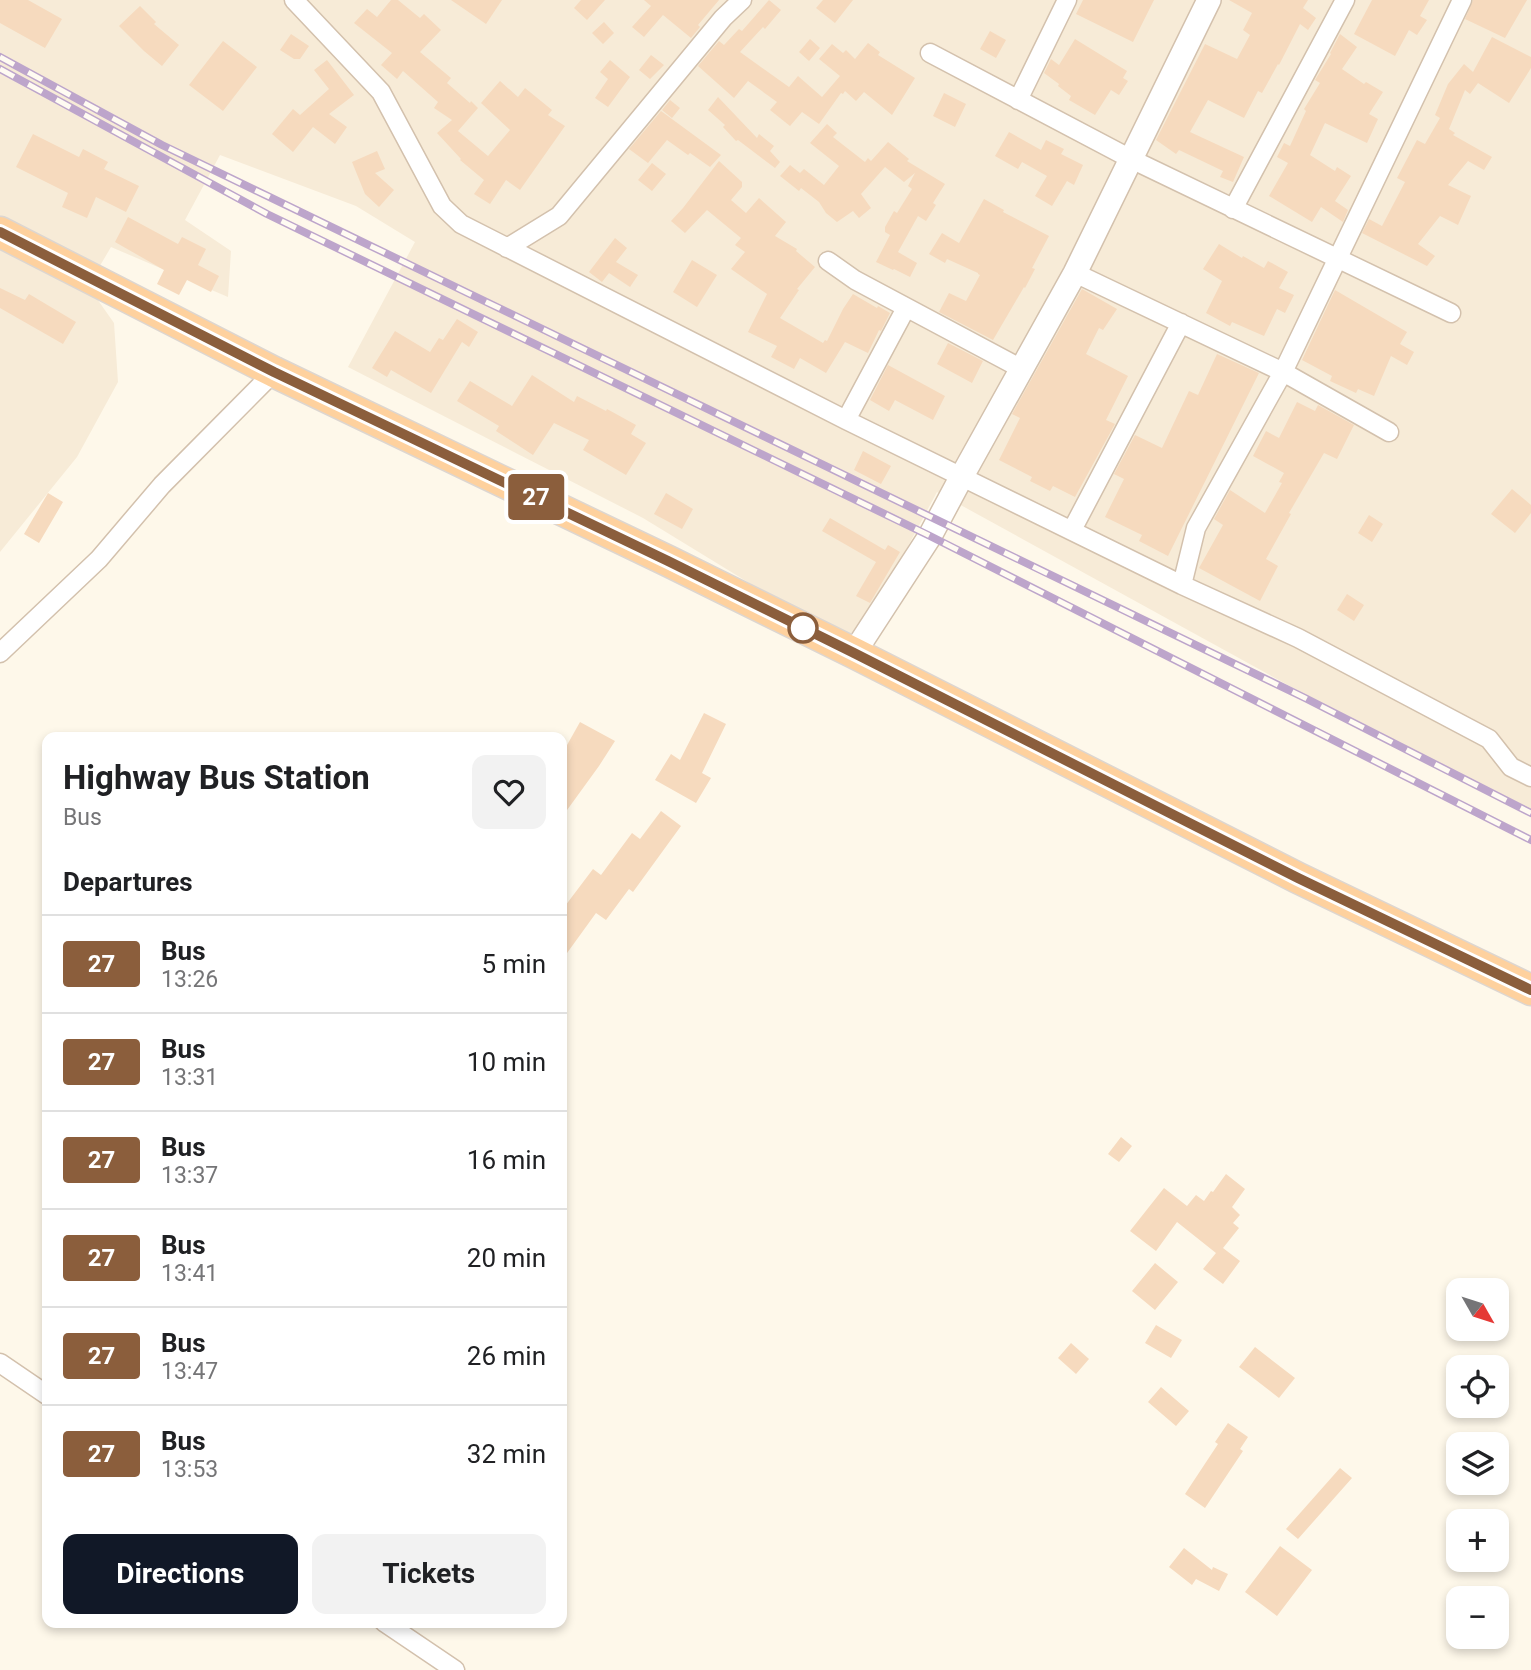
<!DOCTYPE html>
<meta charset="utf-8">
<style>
:root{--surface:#fff;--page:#f2f2f2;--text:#202124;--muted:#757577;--line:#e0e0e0;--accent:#111827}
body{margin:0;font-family:Roboto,sans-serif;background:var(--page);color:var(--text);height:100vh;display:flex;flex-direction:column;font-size:26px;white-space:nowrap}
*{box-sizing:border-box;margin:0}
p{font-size:23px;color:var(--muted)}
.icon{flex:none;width:38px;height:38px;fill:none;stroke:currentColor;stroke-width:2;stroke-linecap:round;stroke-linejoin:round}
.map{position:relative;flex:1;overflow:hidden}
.details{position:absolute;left:42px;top:732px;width:525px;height:896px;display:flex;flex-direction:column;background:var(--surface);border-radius:14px;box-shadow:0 4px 10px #0003}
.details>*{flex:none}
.badge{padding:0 14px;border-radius:5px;font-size:24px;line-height:46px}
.needle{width:46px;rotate:129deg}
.buttons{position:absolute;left:1446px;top:1278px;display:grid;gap:14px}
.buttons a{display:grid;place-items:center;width:63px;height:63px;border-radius:14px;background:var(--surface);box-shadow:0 4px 10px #0003;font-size:35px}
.map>.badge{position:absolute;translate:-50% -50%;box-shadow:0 0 0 4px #fff}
h2{padding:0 21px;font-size:26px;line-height:63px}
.round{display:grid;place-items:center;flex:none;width:74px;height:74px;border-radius:14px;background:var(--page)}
.overview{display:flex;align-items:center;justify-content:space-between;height:119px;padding:0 21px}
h1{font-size:33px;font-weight:700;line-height:52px}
.cta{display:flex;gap:14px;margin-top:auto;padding:14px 21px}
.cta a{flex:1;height:80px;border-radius:14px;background:var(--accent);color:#fff;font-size:28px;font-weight:700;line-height:80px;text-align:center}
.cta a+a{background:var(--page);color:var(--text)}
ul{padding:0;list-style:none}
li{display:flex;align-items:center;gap:21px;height:98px;padding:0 21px;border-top:2px solid var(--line)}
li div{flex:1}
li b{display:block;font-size:26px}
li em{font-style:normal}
li .badge{min-width:77px;font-weight:700;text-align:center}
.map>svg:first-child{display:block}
</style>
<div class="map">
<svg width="1531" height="1670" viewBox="0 0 1531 1670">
<rect width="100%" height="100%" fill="#fef8ea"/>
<path fill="#f7ebd7" d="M0,0H1531V810L1424,760L937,492L854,647L643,518L348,367L415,242L356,206L220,155L185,220L231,251L228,297L111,247L88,286L114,323L118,382L77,457L0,552Z"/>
<path fill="#f6dabe" d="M0,0H28L62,19L45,48L0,23Z
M391,0H398L420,18L424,14L441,30L420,52L451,78L447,83L470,103L471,101L478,108L458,131L488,156L510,130L481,103L500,81L518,97L525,88L552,110L548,115L565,126L520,190L506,180L490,204L474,194L484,180L460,160L461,159L437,133L452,120L434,108L438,102L403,71L397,79L381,65L392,53L354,23L367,9L377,17Z
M451,0H502L486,24Z
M581,0H605L587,20L574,8Z
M644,0H719L698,25L700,27L691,38L663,15L644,37L632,27L651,6Z
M769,0L781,10L765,29L763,27L740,52L789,87L798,76L822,97L840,76L819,59L832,44L843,53L846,50L855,59L868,43L880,52L878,55L915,78L892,115L864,92L856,101L845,91L843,94L841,93L819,124L802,112L790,126L770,110L777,102L748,81L734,98L698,66L719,41L724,45L739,29L742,31Z
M823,0H853L835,23L816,8Z
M1083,0H1154L1133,42L1076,14Z
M1229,0H1308L1303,8L1316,18L1308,30L1300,24L1279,65L1278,64L1262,93L1258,91L1244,118L1208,100L1190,132L1244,157L1233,182L1220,177L1223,171L1179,150L1176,154L1156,140L1205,44L1237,59L1250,35L1243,30L1252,13Z
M1372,0H1429L1420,16L1427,20L1417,35L1409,30L1395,56L1354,34Z
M1473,0H1527L1505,38L1465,19Z
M140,6L156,22L154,24L179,45L162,66L144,51L119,26Z
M604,22L614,33L603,44L592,33Z
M990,31L1006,40L996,58L980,49Z
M291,34L309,46L300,59H294L280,50Z
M1340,34L1357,47L1342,69L1364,84L1366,82L1383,92L1369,114L1378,119L1367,143L1325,123L1310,155L1335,171L1337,167L1351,176L1335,201L1348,210L1343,222L1321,207L1312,222L1269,196L1288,163L1277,157L1284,143L1290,146L1306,111L1304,109L1320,83L1315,80L1331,54L1330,53Z
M1492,37L1531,57V68L1509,103L1478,83L1470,94L1465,90L1449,129L1455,133L1453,135L1492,157L1484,170L1468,161L1448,185L1471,196L1458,225L1440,216L1418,244L1435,256L1427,266L1362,233L1369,219L1382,226L1405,182L1397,178L1417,140L1425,144L1440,118L1435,115L1448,84L1464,64L1473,72Z
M810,39L820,48L809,61L799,52Z
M1075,39L1127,71L1123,78L1128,81L1119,95L1111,90L1095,115L1069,100L1071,96L1058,86L1059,84L1044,73L1051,59L1059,65Z
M223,41L257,67L223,111L189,85Z
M651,55L664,65L650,79L639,70Z
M327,60L354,95L329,114L347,127L335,144L313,127L293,152L272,134L293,109L300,115L329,89L314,70Z
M610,60L630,77L608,107L595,98L608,79L600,72Z
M944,93L966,104L955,127L933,116Z
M718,97L757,138L759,134L774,146L770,151L780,162L775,168L738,140L736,141L723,127L725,125L708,110Z
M670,100L680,108L672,118L662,110Z
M661,111L721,155L710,167L690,153L688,155L667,140L648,163L629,149Z
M827,124L837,133L833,137L865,162L868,158L871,161L888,142L909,159L907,161L945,184L933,203L936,205L926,221L918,216L898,252L917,263L910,277L894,269L893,270L876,262L890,235L885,232V227L894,211L897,213L912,189L908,186L915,173L904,182L885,167L861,194L871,208L859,218L853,211L837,222L826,213L819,202L801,188L799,191L780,176L790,165L800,173L804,169L824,185L839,166L810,143Z
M1009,132L1041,150L1046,140L1064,149L1061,154L1083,165L1074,185L1067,181L1052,206L1035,196L1047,176L1022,162L1018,169L995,156Z
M33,134L79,157L83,149L108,162L104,169L139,186L126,212L96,197L87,218L62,207L68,193L16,167Z
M377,151L385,169L375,173L394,190L379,207L365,194L352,162Z
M719,161L742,182V187L731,200L746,213L759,198L786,222L775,236L797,249L796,251L815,267L797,289L799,290L780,318L823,343L825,340L827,341L843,309L853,294L877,308L878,306L890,313L881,331L879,330L868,353L845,342L826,373L800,358L794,369L771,357L777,346L748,332L767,294L731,269L745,252L735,245L741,238L707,210L685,233L671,221L683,208Z
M652,163L666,174L652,191L638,180Z
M984,199L1004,210L1003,212L1049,236L1032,268L1035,269L1025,288L1024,287L993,340L939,312L949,293L966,301L980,275L978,274V273L947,259L945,263L929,254L942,233L959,243Z
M128,217L178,244L182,237L206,249L198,265L219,276L211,292L187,280L179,295L157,284L164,270L115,242Z
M615,238L627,248L616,262L638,275L630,287L609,273L602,282L589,272Z
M1219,244L1242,258L1243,256L1264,268L1268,261L1288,272L1279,288L1294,295L1285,313L1277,309L1264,336L1232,322L1230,326L1206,313L1222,281L1203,269Z
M692,260L717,275L697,307L673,292Z
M0,288L25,300L29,294L76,322L63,344L0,308Z
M1082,289L1117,309L1103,330L1099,328L1086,354L1128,376L1106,420L1115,424L1075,497L1053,486L1050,491L1030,481L1032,477L999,460L1020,418L1012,414Z
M1335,290L1407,332L1400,344L1414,352L1407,365L1391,356L1374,396L1358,389L1356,393L1330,381L1332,376L1302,360Z
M457,319L478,332L469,347L462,342L431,393L391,370L387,377L372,368L395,331L430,352L439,338L443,340Z
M948,343L983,361L972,383L937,364Z
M1217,354L1259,373L1168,556L1139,541L1142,535L1105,517L1124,479L1114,474L1135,435L1162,448L1189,391L1198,395Z
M888,365L945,396L933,420L895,400L889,411L870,400Z
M532,375L574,402L577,396L606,411L607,409L636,425L631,434L646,443L626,475L583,450L589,440L554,423L533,455L496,431L499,426L457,401L470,381L512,406Z
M1297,402L1315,411L1318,405L1354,425L1337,459L1324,453L1289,513L1291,514L1266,559L1278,566L1260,601L1199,568L1223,525L1214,519L1230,490L1265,513L1282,483L1279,482L1284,473L1253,456L1266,431L1279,438Z
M863,451L891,466L881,484L854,470Z
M1512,489L1531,505V513L1515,533L1491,514Z
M48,493L63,502L39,543L24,534Z
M666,493L693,509L682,529L654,514Z
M1369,515L1383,524L1372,542L1358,533Z
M830,518L885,550L888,545L900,552L870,603L856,596L876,562L822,531Z
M1347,594L1364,605L1354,621L1337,610Z
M704,713L726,724L702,773L711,778L696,803L655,780L671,754L680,760Z
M580,722L615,741L599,766L562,817V754Z
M661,811L681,826L633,892L629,889L606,920L596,913L562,960V910L593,869L601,875L632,833L640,839Z
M1121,1137L1132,1146L1119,1162L1108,1154Z
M1226,1174L1245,1189L1232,1207L1240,1215L1233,1223L1239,1228L1223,1248L1240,1261L1223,1284L1203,1269L1216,1253L1177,1222L1156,1251L1130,1231L1164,1188L1187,1206L1196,1195L1204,1201L1211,1191L1213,1192Z
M1155,1263L1178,1282L1155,1310L1132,1291Z
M1156,1325L1182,1340L1171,1358L1145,1343Z
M1071,1343L1089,1359L1076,1374L1058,1358Z
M1255,1347L1295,1378L1279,1398L1239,1367Z
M1161,1387L1189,1411L1176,1426L1148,1402Z
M1228,1423L1248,1437L1240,1449L1243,1451L1205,1508L1185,1494L1218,1444L1215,1442Z
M1340,1468L1352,1478L1298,1539L1286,1529Z
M1280,1546L1312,1570L1277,1616L1245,1592Z
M1184,1548L1212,1570L1213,1567L1228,1574L1219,1591L1196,1579L1192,1585L1169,1567Z"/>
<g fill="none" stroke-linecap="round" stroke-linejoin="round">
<defs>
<path id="minor" d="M294,0L381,92L442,206L461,224L846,420L1182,585L1298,638L1489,739L1511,767L1531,777
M930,53L1131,159L1451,313
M1018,100L1067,0
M1233,209L1345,0
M507,248L559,216L723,18L742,0
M828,261L855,280L1022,369
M1075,273L1283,372L1389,432
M846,420L906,308
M1072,530L1181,323
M1182,585L1196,528L1283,372L1462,0
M0,653L99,559L162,485L274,372
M0,1363L47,1395
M384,1622L455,1670"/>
<path id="tertiary" d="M854,653L930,536L962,476L1075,273L1209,0"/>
<path id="trunk" d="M0,232L274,372L668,561L854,653L1298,878L1531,990"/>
</defs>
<use href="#minor" stroke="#d3c1ad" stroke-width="21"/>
<use href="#tertiary" stroke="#d3c1ad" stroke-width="26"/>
<use href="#trunk" stroke="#ddd6d0" stroke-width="33"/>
<use href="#minor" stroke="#fff" stroke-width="18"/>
<use href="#tertiary" stroke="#fff" stroke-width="23"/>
<use href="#trunk" stroke="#fed19e" stroke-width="30"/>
<defs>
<path id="rail" d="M0,57L162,145L1305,698L1531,813
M0,69L267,214L930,536L1531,840"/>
</defs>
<use href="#rail" stroke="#bda5cb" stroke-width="8"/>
<use href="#rail" stroke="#fffbf2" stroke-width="5" stroke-dasharray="16" stroke-linecap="butt"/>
</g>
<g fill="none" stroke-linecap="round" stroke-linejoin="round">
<defs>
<path id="line" d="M0,232L274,372L668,561L854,653L1298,878L1531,990"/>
</defs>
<use href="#line" stroke="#fff" stroke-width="16"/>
<use href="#line" stroke="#8b5e3c" stroke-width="10"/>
</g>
<circle fill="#fff" stroke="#8b5e3c" stroke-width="3.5" cx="803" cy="628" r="14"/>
</svg>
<div class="buttons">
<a><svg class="needle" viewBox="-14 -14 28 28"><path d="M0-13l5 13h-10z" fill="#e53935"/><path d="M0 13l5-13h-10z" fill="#757577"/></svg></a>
<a><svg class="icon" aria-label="locate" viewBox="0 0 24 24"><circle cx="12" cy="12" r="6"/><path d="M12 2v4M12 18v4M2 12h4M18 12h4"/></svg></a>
<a><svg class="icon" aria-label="layers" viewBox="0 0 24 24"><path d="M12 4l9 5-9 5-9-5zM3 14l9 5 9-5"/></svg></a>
<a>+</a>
<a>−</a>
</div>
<b class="badge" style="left:536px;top:497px;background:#8b5e3c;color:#fff">27</b>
<section class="details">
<div class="overview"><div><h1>Highway Bus Station</h1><p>Bus</p></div><a class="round"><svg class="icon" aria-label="heart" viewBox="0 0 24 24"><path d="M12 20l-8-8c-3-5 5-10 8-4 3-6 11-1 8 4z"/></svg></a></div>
<h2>Departures</h2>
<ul>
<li><span class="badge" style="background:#8b5e3c;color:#fff">27</span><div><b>Bus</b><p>13:26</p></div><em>5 min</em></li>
<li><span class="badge" style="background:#8b5e3c;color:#fff">27</span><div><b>Bus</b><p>13:31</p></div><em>10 min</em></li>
<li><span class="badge" style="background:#8b5e3c;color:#fff">27</span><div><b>Bus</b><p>13:37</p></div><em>16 min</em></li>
<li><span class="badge" style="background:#8b5e3c;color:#fff">27</span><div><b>Bus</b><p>13:41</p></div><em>20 min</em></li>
<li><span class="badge" style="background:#8b5e3c;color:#fff">27</span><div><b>Bus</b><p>13:47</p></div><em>26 min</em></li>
<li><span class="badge" style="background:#8b5e3c;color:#fff">27</span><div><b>Bus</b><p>13:53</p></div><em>32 min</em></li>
</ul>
<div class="cta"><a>Directions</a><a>Tickets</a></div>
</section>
</div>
